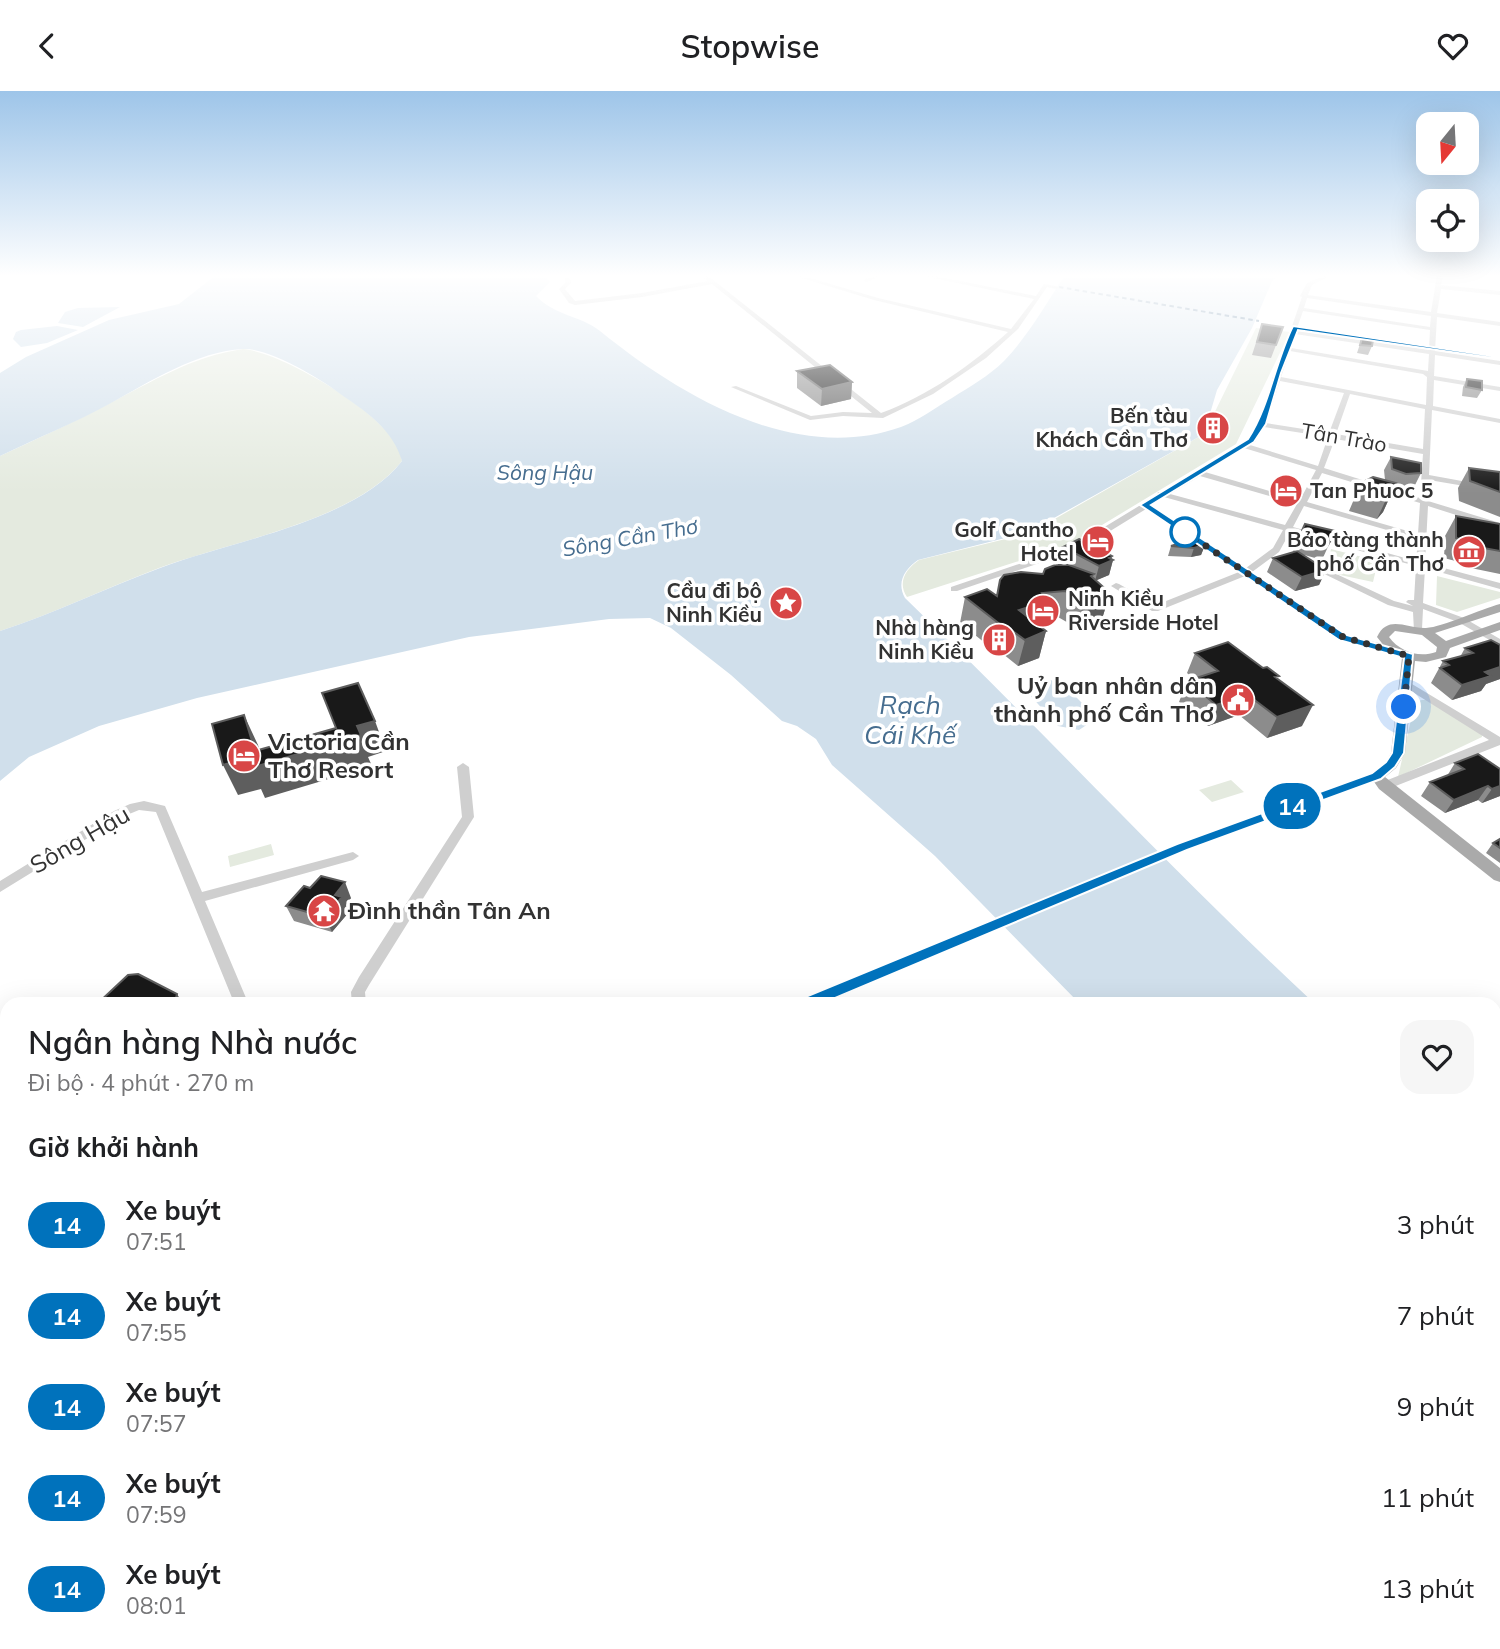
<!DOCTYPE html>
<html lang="vi">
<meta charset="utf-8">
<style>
:root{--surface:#fff;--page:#f6f6f6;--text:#202124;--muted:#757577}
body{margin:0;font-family:Mulish,sans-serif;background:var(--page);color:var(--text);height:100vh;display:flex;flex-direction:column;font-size:26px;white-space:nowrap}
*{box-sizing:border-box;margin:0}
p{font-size:23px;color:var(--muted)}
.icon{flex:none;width:38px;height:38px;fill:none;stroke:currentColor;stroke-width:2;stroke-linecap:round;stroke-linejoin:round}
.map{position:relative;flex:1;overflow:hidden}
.panel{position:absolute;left:0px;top:906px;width:1502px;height:653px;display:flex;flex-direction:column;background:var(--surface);border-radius:21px 21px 0 0;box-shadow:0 7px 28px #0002}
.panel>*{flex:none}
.badge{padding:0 14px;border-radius:23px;font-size:24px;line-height:46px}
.needle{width:46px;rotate:198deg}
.tools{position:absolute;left:1416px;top:21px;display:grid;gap:14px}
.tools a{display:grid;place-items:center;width:63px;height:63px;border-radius:14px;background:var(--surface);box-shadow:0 7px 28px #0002;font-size:35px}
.you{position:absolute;width:35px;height:35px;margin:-18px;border:5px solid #fff;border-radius:50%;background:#1a73e8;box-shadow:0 0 0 10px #1a73e833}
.map>.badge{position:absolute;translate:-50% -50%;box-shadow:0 0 0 4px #fff}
h2{padding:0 28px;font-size:26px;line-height:63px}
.round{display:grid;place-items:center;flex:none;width:74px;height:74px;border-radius:21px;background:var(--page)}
.head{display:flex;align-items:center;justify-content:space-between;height:119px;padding:0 28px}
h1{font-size:33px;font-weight:600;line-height:52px}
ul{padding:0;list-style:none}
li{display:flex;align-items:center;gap:21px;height:91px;padding:0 28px}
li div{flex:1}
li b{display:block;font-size:26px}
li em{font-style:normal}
li .badge{min-width:77px;font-weight:700;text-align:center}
header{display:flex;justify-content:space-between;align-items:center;height:91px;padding:0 28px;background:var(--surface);font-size:32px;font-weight:600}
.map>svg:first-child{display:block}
</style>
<header><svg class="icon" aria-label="back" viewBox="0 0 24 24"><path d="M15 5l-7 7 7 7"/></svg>Stopwise<svg class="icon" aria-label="heart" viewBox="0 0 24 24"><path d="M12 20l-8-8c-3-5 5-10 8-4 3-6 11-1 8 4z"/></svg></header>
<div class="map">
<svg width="1500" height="1558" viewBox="0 0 1500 1558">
<rect width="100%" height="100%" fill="#fff"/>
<path fill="#e4eadf" d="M1256,237L1290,241L1236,353L1069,454L907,506C897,491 906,478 919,469L1030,442L1204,343Z
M243,258C281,261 380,319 397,355C400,359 401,365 402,370C354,431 230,450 159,477C106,497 55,522 0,540V365C36,348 73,332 108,313C154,290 190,266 243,258Z
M1331,458L1378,470L1373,491L1326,481Z
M1437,485L1500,501V507L1457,521L1436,514Z
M1422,609H1429L1482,643V646L1398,686L1415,611Z
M1231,689L1244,701L1212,711L1199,699Z
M271,753L274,764L230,776L228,765Z
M0,1195L7,1202V1552H210L211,1558H0Z"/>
<path fill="#d0dfeb" d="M216,184H544L550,191L536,205C557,226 580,224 600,240C679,304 795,374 901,336C919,329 935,317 952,307C969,296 989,285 1004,270C1028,245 1046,213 1065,184H1280L1272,190L1252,237L1217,299L1204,343L1029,441L918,469C905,478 896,491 905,507C1043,640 1174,782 1315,913H1080L935,765L832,674L816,648L797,635L782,630L731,584L671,537L650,527L609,528L469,546L197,607L99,635L29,666L0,690V540C55,522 106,497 160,477C230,450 355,431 402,370C393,338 365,320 339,302C318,286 269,257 243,258C198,260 149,291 111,312C75,332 37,347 0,365V282L26,266L109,229L179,213Z
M120,216L83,236L58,232L65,221L78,217Z
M57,235L78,239L47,252L21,256L13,248L16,241L21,239Z
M1044,587L1063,593L1097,627L1079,639L1058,635L1028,602L1032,592Z
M1495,1082L1500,1088V1345L1494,1340Z"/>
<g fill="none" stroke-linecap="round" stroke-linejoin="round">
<path stroke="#466d8f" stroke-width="2" stroke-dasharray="4.5 3.5" stroke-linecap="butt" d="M1059,196L1259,230"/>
<path fill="#cfcfcf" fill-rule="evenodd" d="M701,184H707L881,322C928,305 971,274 1008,241L874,209L792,184H800L878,207L1011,238L1034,208L919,184H930L1036,205L1044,193L1060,196L1057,198L1047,196L1018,238L986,267L933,303L883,327L843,325L810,329L731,296L736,295L811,325L843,321L872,322L712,193L642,206L575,214L569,212L559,198L565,192V186H569L571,192L565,198L575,210L642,202L708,190Z
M876,184H884L866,191L863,189Z
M1325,184H1332L1312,194L1308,204L1431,221L1437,184H1443L1441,194L1500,200V204L1441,198L1437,222L1500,231V235L1437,226L1435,260L1500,270V274L1435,264L1434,285L1500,296V300L1434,289L1433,315L1500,328V332L1432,319L1429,384L1500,397V401L1429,389L1428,410L1500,432V438L1428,415L1425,472L1500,492V498L1425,477L1423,512L1464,527L1500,548V555L1458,531L1423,518L1422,538L1417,541L1414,540L1413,521L1388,514L1308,475L1315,473L1394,510L1413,515L1406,511L1408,509H1414L1416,475L1290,441L1279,461L1252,481L1346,544L1395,556V560L1392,561L1340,548L1245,485L1158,520H1152L1111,495L1116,492L1119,493L1156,514L1239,481L1146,418L1081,458L957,500H951V496L1075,454L1157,404L1158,401H1162L1249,348L1258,333L1274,289L1272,287L1275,285L1302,206L1300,205L1307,192ZM1307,207L1431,225L1430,236L1304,217ZM1303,220L1430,239L1429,259L1296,240ZM1295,243L1429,263L1428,280L1291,257ZM1290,260L1423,283L1427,286L1426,314L1281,286ZM1280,290L1344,302L1329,342L1266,332ZM1350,303L1425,318L1423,358L1336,343ZM1264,336L1328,346L1318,375L1250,354L1255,351ZM1335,348L1423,363L1420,407L1324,377ZM1244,357L1316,379L1300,409L1205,381ZM1322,382L1420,412L1418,443L1307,411ZM1200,385L1297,413L1285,434L1170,403ZM1164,406L1283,439L1273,457L1246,477L1151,414ZM1304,415L1418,448L1416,470L1293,436Z
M1407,590L1500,646V654L1388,698H1380L1378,695L1380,692L1489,649L1403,595L1402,593Z
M463,672L469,676L474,726L369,894L365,901L366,914H352L351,901L359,886L462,726L457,676Z
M1377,681L1381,682L1383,685L1381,688L1186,759L820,914H797L799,910L1178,753Z
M144,710L165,715L202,801L353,761L359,765L353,769L205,810L249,914H235L156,721L139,719L122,726L0,801V790L114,720L130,713Z
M0,1132H7V1148H0Z
M282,1552H302L303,1558H281Z
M1167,1552H1199L1197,1558H1167Z"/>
<path fill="#aaa" fill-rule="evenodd" d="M1500,513V521L1435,542L1446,550L1500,531V539L1450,557L1446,566L1426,571L1415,570L1405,662L1396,677L1385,686L1500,777V791L1494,789L1379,698L1370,685L1386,671L1391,662L1402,567L1389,561L1377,546C1388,523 1407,538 1426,537C1443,536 1481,518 1500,513ZM1395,540L1422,544L1437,556L1436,561C1419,567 1400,561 1389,546Z"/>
</g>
<path fill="#8c8c8c" d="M1262,233L1283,236L1271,267L1252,264Z
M1362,247L1372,255L1368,264L1357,262Z
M797,280L852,291L851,308L821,315L797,297Z
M1467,288L1482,299L1477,307L1462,305L1463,296Z
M1391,366L1421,382L1414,396H1399L1395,395L1383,421L1377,428L1349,420L1361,392L1385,389L1384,379Z
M1469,377L1500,381V426L1459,410L1458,397Z
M1456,425L1500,433V483L1466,476L1467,473L1444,467L1445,445Z
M1335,440L1322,469L1301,463L1326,479L1319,494L1295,500L1267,481L1273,467L1294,461L1293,460L1299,446Z
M1205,454L1201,464L1191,466L1168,465L1171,455Z
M1063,456L1113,469L1109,484L1096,489L1110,502L1102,528L1077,537L1058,526L1043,527L1041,536L1046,540L1039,567L1018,575L998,559L995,560L960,532L965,506L996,505L1043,483L1066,474L1059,471Z
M1500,554V588L1486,593L1481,600L1452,609L1431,592L1443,570L1460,566L1465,557Z
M1195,562L1277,588L1302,635L1267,647L1239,624L1208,635L1179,611L1187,590L1194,588L1187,582Z
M1478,663L1500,705L1482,712L1478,709L1445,722L1421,705L1430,691L1447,685L1455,672Z
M1500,748V772L1486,762L1493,752Z
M351,807L346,814L349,821L332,841L294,830L286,815Z"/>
<path fill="#5e5e5e" d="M852,291L851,308L821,315L822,298Z
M1396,392L1383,421L1377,428L1390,400Z
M1205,454L1201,464L1191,466L1194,457Z
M1112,465L1111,470L1113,469L1109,484L1095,490L1099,475Z
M1326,479L1319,494L1295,500L1302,486Z
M1110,502L1102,528L1077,537L1084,511Z
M1047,510L1041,536L1019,519Z
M1003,533L998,559L995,560L1001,534Z
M1046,540L1039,567L1018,575L1025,549Z
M1500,576V588L1486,593L1481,600L1452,609L1462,594L1485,581Z
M1248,604L1239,624L1208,635L1216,614Z
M1313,614L1302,635L1267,647L1277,626Z
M244,624L258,654L264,673L357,635L375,630L386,660L368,666L372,675L265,707L261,698L238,704L223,674L255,660Z
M1488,695L1478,709L1445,722L1454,709Z
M1500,695V705L1482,712L1492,698Z
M345,791L351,807L346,814L349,821L332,841L325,826L335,804Z
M177,903L184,914H174Z"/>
<path fill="#191919" stroke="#5e5e5e" stroke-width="2" d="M1262,233L1283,236L1276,254L1257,251Z
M1362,247L1373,249L1372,255L1360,254Z
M830,274L852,291L822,298L797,280Z
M1467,288L1482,290V299L1466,296Z
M1391,366L1421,372V382L1406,383L1392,378Z
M1469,377L1500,381V401L1470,390Z
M1373,386L1396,392L1390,400L1361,392Z
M1456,425L1500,433V460L1478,456V453L1456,447Z
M1305,433L1335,440L1328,454L1299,446Z
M1196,447L1205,454L1194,457L1171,455Z
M1079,448L1112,465L1109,467L1113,469L1099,475L1063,456Z
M1297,460L1326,479L1302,486L1273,467Z
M1055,474H1069L1094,483L1091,485L1110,502L1084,511L1065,500L1042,502L1047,510L1019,519L1046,540L1025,549L1003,533L1001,534L965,506L987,498L997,505L1000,489L1004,484L1021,481L1043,483L1045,478Z
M1491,549L1500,554V576L1485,581L1491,585L1462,594L1440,577L1449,574L1443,570L1473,562L1465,557Z
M1228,551L1263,577L1267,576L1279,585L1275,586L1313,614L1277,626L1248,604L1216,614L1187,590L1218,580L1195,562Z
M358,592L375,630L357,635L361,644L251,677L248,666L223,674L212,633L244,624L255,660L336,637L322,602Z
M1478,663L1500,678V695L1492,698L1488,695L1454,709L1430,691L1464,678L1455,672Z
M1500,748V757L1493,752Z
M321,785L345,791L335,804L342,806L325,826L286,815L304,795L310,797Z
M138,883L177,903L174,914H96L128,884Z"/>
<linearGradient id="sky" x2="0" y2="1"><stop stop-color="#9ec5e9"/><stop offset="0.46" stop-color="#fff"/><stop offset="1" stop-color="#fff" stop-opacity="0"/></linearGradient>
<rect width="1500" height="402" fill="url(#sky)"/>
<path fill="#0072bc" stroke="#fff" stroke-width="2" d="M1293,235L1500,266V268L1298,239L1281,282L1266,333L1254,351L1151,414L1347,544L1413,563L1404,662L1395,676L1381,688L1187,759L809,918H798L796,914L798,909L1177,753L1372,682L1386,671L1392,662L1404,567L1339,549L1140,414L1248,348C1270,314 1275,271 1293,235Z"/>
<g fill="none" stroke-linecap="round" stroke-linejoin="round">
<path stroke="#323232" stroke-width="7" stroke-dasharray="0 12.6" d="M1185,441L1343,546L1409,565L1404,616"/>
</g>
<defs>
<symbol id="building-disc" viewBox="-11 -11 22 22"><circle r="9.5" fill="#d84646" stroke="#fff"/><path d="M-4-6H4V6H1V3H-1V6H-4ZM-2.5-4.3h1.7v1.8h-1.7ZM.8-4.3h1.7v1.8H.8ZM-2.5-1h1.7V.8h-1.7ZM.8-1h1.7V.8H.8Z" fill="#fff"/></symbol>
<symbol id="hotel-disc" viewBox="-11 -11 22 22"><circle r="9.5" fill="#d84646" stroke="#fff"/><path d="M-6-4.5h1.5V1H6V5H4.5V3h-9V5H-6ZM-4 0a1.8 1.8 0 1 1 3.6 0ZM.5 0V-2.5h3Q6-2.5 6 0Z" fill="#fff"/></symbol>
<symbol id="museum-disc" viewBox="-11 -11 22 22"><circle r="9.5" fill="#d84646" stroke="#fff"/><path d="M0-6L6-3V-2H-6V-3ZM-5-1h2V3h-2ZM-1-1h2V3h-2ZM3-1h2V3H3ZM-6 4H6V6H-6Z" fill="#fff"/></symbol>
<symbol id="sight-disc" viewBox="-11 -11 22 22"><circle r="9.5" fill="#d84646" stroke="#fff"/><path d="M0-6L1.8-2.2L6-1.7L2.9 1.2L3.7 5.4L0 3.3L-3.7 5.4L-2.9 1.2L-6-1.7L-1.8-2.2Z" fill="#fff"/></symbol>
<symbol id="civic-disc" viewBox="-11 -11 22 22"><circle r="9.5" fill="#d84646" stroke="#fff"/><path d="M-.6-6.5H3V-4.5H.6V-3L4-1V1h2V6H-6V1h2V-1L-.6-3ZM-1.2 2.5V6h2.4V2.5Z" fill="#fff"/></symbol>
<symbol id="temple-disc" viewBox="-11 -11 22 22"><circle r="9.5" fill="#d84646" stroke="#fff"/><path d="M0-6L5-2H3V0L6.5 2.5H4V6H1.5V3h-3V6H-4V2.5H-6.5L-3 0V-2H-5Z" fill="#fff"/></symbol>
</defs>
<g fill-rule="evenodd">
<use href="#building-disc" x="1194" y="318" width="38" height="38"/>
<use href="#hotel-disc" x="1267" y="381" width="38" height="38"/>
<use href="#hotel-disc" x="1079" y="432" width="38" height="38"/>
<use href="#museum-disc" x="1450" y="442" width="38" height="38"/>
<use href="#sight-disc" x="767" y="493" width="38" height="38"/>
<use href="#hotel-disc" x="1024" y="501" width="38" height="38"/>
<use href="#building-disc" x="980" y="530" width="38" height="38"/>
<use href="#civic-disc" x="1219" y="590" width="38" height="38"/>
<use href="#hotel-disc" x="225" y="646" width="38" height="38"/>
<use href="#temple-disc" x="305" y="801" width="38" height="38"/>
</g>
<circle fill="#fff" stroke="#0072bc" stroke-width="3.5" cx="1185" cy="441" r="14"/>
<g text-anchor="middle" stroke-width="7" stroke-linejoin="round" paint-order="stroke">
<g font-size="21" font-weight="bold" fill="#323232" stroke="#fff" text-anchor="end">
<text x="1188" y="332">Bến tàu<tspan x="1188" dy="24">Khách Cần Thơ</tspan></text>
<text x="1310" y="407" text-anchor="start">Tan Phuoc 5</text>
<text x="1074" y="446">Golf Cantho<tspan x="1074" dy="24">Hotel</tspan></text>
<text x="1444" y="456">Bảo tàng thành<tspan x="1444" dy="24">phố Cần Thơ</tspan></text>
<text x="762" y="507">Cầu đi bộ<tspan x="762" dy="24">Ninh Kiều</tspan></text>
<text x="1068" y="515" text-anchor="start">Ninh Kiều<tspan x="1068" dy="24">Riverside Hotel</tspan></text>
<text x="974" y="544">Nhà hàng<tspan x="974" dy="24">Ninh Kiều</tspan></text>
</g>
<g font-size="21" fill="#323232" stroke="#fff">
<text transform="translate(1344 347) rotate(10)" y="7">Tân Trào</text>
</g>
<g font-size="21" font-style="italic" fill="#466d8f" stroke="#fff">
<text x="545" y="389">Sông Hậu</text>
<text transform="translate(630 447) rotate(-10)" y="7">Sông Cần Thơ</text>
</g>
<g font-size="24" font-weight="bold" fill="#323232" stroke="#fff" text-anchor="start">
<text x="1214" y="603" text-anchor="end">Uỷ ban nhân dân<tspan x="1214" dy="28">thành phố Cần Thơ</tspan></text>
<text x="268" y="659">Victoria Cần<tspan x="268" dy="28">Thơ Resort</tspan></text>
<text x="348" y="828">Đình thần Tân An</text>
</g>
<g font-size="24" fill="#323232" stroke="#fff">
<text transform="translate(80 749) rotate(-30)" y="8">Sông Hậu</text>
</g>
<g font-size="26" font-style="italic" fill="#466d8f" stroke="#fff">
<text x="910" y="623">Rạch<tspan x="910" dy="30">Cái Khế</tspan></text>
</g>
</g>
</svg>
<div class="tools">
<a><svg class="needle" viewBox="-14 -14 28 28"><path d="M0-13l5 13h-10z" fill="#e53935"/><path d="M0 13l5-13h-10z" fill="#757577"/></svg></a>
<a><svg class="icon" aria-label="locate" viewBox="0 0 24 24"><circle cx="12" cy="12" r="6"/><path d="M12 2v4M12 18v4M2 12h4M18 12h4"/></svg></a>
</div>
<div class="you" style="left:1404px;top:616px"></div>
<b class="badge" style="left:1292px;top:715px;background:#0072bc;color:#fff">14</b>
<section class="panel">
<div class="head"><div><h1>Ngân hàng Nhà nước</h1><p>Đi bộ · 4 phút · 270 m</p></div><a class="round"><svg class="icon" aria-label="heart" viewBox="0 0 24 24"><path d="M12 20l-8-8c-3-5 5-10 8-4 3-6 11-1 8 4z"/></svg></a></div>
<h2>Giờ khởi hành</h2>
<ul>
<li><span class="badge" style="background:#0072bc;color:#fff">14</span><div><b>Xe buýt</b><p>07:51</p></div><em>3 phút</em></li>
<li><span class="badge" style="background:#0072bc;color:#fff">14</span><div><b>Xe buýt</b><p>07:55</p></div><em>7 phút</em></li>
<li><span class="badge" style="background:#0072bc;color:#fff">14</span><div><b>Xe buýt</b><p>07:57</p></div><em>9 phút</em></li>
<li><span class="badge" style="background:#0072bc;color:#fff">14</span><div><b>Xe buýt</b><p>07:59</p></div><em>11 phút</em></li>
<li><span class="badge" style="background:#0072bc;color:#fff">14</span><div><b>Xe buýt</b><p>08:01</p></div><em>13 phút</em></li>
</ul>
</section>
</div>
